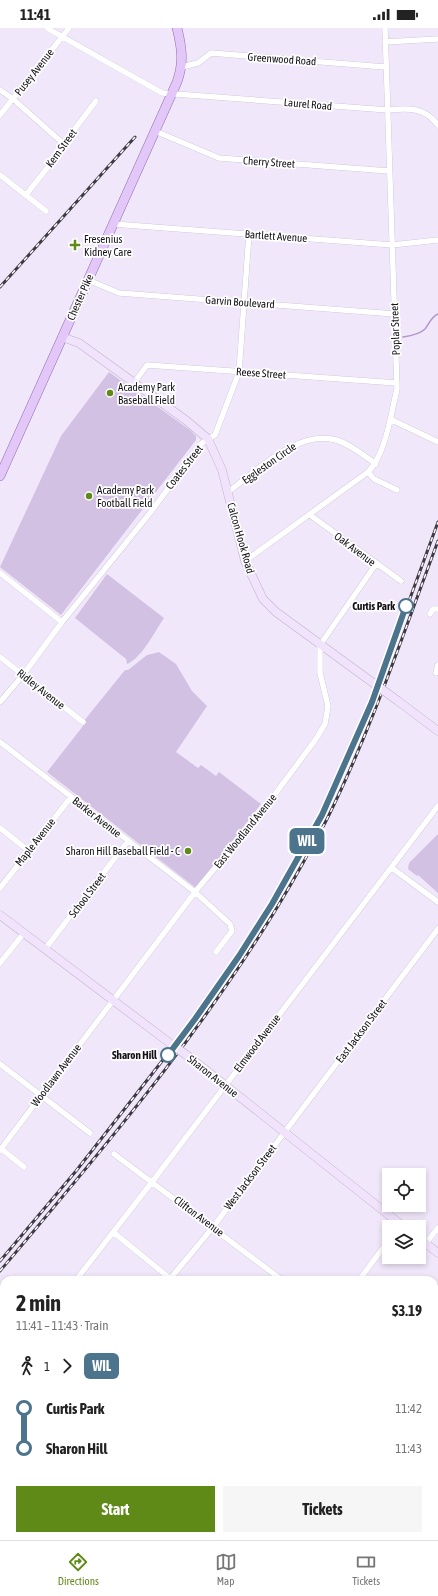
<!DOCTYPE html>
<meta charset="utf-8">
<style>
:root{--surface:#fff;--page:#f6f6f6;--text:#222;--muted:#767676;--line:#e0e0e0;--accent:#608a18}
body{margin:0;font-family:"Asap Condensed",sans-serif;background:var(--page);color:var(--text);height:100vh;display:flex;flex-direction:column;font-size:15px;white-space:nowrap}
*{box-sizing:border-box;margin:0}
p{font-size:13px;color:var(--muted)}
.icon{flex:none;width:22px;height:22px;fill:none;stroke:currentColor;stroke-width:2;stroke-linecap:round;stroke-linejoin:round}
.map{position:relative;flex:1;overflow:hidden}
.drawer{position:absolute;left:0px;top:1248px;width:438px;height:264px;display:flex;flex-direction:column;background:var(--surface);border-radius:12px 12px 0 0;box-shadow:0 2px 6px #0003}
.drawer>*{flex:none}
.badge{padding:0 8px;border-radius:6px;font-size:14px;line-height:26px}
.fabs{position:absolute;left:382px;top:1140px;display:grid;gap:8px}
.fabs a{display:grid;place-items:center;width:44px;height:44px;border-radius:0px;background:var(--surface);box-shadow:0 2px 6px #0003;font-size:20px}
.map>.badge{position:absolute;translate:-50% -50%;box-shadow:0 0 0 2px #fff}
.legs{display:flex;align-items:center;gap:6px;height:44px;padding:0 16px;font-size:13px}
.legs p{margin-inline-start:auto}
.overview{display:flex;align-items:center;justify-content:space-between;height:68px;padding:0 16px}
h1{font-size:22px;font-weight:700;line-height:30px}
.button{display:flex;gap:8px;margin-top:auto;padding:8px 16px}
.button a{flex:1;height:46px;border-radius:0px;background:var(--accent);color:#fff;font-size:16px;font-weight:700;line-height:46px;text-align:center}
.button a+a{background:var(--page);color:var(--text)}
ul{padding:0 16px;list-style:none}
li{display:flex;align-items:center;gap:14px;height:40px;font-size:15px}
li i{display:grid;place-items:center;width:6px;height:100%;margin:0 5px;background:currentColor}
li i::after{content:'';width:10px;height:10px;margin:-5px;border:3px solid;border-radius:50%;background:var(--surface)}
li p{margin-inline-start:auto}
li:first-child i{background:linear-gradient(#0000 50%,currentColor 0)}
li:last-child i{background:linear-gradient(currentColor 50%,#0000 0)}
.status{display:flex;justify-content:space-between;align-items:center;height:28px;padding:0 20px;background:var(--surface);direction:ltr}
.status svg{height:11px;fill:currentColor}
.tabs{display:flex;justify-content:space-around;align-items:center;height:56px;border-top:1px solid var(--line);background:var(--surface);font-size:11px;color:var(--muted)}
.tabs a{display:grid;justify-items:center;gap:2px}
.tabs .on{color:var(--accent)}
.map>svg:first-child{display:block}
</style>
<div class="status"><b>11:41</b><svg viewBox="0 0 49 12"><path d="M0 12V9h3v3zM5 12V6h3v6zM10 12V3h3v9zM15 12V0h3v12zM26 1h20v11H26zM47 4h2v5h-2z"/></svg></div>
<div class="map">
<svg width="438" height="1512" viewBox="0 0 438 1512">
<rect width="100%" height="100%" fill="#f1e7fb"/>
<path fill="#d3c1e4" d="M109,344L190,402L196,408V412L61,587L0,539L61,408Z
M107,546L164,590C155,603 142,630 127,636L126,631L75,590Z
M159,624L176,636L192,663L207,678L176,724L198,740L201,737L216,748L219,744L261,776L196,860L47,744L83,698V694L125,642H128L147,627Z
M438,806V865L418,847L417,848L408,841L409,835Z
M438,1470V1512H332L327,1508H434V1474Z"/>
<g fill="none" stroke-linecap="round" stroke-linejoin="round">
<path stroke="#b395cd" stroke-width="1.5" d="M403,309C410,308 420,306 425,301C429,296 431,289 438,286
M0,1279L4,1281
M434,1489L438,1486"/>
<defs>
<path id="street" d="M47,0L162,65L388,82C409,80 424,79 438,97
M385,14L438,11
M182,39L198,35L211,25L385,39
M0,62L13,71L65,117
M0,87L69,0
M155,103L219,130L389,143
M0,147L46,183
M26,167L65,117L71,106L96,73
M113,196L392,217L438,212
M88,252L119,265L395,286
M134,355L147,337L397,355
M390,391L438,414
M368,444L374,451L397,462
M228,464C257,443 298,401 336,412C350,416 363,427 376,436
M310,487L401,553
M245,533L368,444C386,426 391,385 397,361L385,0
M0,545L62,594
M430,586L433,581H438
M0,629L83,694
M436,645L438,637
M0,674L23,647L62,594L150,485L202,415L215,407L239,344L249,206
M0,714L195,864L230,896L232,903L216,924
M0,800L29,823
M392,840L438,874
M0,860L71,769
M45,921L128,813
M0,935L24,905
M0,1036L90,1105
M0,1120L24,1139
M0,1122L195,864L264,781L316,711L325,696L328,678L320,645V617L376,536
M114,1126L282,1252
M113,1204L172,1252
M426,1215L438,1200
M170,1251L213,1199L438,901
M76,1252L152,1154L438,778
M359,1252L389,1212
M434,1288L438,1283
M0,1357L4,1352
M434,1369L438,1372
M434,1422L438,1417
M0,1483L4,1478
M159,1508L164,1512"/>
<path id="secondary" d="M62,309L79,315L187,393L208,411L222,442L245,533L263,571L276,584L365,649
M398,673L438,703
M0,887L171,1016
M192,1031L404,1199
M419,1210L438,1225"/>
<path id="primary" d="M0,448L177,54C184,35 182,20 177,0"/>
</defs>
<use href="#street" stroke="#beb4c7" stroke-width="6"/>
<use href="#secondary" stroke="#beb4c7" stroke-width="9"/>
<use href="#primary" stroke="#8e6fa7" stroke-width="10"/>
<use href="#street" stroke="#fff" stroke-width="5.5"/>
<use href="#secondary" stroke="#f1e3fc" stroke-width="8"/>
<use href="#primary" stroke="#e2c7f8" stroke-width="9"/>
<defs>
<path id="rail" d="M0,259L135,109
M0,1233L76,1143L195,991L239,928L272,876L322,787L372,674L438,494
M0,1243C110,1113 220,984 303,835C311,820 320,805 328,789C372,700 403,606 438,513"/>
</defs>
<use href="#rail" stroke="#3e3942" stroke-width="3"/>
<use href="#rail" stroke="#fff" stroke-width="1.5" stroke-dasharray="4.5" stroke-linecap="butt"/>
<defs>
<path id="secondary-bridge" d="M365,649L398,673
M171,1016L192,1031"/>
</defs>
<use href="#secondary-bridge" stroke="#beb4c7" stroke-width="9" stroke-linecap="butt"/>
<use href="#secondary-bridge" stroke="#f1e3fc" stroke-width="8"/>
</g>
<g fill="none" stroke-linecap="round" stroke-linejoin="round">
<defs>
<path id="line-1" d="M168,1027L195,991L239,928L272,876L322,787L372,674L406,578"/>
</defs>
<use href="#line-1" stroke="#fff" stroke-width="9"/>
<use href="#line-1" stroke="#4c748c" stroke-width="6"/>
</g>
<g fill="#608a18" stroke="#fff" stroke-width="1.5">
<path d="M73 211h4v4h4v4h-4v4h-4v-4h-4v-4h4z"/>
<circle cx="110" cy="365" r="4"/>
<circle cx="89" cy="468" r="4"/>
<circle cx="188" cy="823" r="4"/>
</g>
<g fill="#fff" stroke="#4c748c" stroke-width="2">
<circle cx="406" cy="578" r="7"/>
<circle cx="168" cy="1027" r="7"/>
</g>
<g text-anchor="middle" stroke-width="3.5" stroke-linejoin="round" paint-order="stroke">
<g font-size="11" fill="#141117" stroke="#fff">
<text transform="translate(282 31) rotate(4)" y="4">Greenwood Road</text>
<text transform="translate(34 44) rotate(-52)" y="4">Pusey Avenue</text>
<text transform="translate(308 76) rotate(5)" y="4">Laurel Road</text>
<text transform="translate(61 120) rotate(-54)" y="4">Kern Street</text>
<text transform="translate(269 134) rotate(4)" y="4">Cherry Street</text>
<text transform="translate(276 208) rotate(4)" y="4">Bartlett Avenue</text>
<text transform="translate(80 269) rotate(-66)" y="4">Chester Pike</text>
<text transform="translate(240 274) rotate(4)" y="4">Garvin Boulevard</text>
<text transform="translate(395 301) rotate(-92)" y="4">Poplar Street</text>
<text transform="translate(261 345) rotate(4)" y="4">Reese Street</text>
<text transform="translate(269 435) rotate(-35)" y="4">Eggleston Circle</text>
<text transform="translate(184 439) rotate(-52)" y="4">Coates Street</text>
<text transform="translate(241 510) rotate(74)" y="4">Calcon Hook Road</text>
<text transform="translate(355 521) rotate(37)" y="4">Oak Avenue</text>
<text transform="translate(41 661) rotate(38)" y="4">Ridley Avenue</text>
<text transform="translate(97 789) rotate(38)" y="4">Barker Avenue</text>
<text transform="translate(245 803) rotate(-51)" y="4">East Woodland Avenue</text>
<text transform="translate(35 814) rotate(-52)" y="4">Maple Avenue</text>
<text transform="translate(87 867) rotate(-53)" y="4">School Street</text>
<text transform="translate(361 1003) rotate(-53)" y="4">East Jackson Street</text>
<text transform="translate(257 1015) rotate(-53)" y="4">Elmwood Avenue</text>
<text transform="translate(56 1047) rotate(-53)" y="4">Woodlawn Avenue</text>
<text transform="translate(213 1048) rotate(38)" y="4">Sharon Avenue</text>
<text transform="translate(250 1149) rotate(-53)" y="4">West Jackson Street</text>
<text transform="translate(199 1188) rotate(37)" y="4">Clifton Avenue</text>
</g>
<g font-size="11" fill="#141117" stroke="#fff" text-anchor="start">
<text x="84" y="215">Fresenius<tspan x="84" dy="13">Kidney Care</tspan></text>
<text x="118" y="363">Academy Park<tspan x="118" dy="13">Baseball Field</tspan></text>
<text x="97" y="466">Academy Park<tspan x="97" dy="13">Football Field</tspan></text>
<text x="180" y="827" text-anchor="end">Sharon Hill Baseball Field - C</text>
</g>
<g font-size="11" font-weight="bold" fill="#141117" stroke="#fff" text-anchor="end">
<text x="395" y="582">Curtis Park</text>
<text x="157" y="1031">Sharon Hill</text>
</g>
</g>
</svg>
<div class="fabs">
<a><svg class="icon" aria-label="locate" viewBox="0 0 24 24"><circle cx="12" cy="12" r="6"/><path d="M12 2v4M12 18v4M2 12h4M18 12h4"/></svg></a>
<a><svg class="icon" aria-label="layers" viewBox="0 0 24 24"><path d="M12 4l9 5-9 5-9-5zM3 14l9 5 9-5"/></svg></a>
</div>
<b class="badge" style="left:307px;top:813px;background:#4c748c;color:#fff">WIL</b>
<section class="drawer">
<div class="overview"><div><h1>2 min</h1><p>11:41 – 11:43 · Train</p></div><b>$3.19</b></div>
<div class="legs"><svg class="icon" aria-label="walk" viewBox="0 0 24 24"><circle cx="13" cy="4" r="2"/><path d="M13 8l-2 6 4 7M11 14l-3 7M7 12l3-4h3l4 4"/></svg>1<svg class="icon" aria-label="forward" viewBox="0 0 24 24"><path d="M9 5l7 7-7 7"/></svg><b class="badge" style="background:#4c748c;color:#fff">WIL</b></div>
<ul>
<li><i style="color:#4c748c"></i><b>Curtis Park</b><p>11:42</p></li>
<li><i style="color:#4c748c"></i><b>Sharon Hill</b><p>11:43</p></li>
</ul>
<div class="button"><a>Start</a><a>Tickets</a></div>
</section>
</div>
<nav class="tabs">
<a class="on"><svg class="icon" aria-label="directions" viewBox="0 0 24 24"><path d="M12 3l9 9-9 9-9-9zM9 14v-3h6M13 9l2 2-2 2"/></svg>Directions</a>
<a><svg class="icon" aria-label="map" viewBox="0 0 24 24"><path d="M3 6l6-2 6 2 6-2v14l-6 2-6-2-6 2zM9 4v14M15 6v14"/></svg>Map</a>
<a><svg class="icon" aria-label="tickets" viewBox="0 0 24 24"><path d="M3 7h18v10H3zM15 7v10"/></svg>Tickets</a>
</nav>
